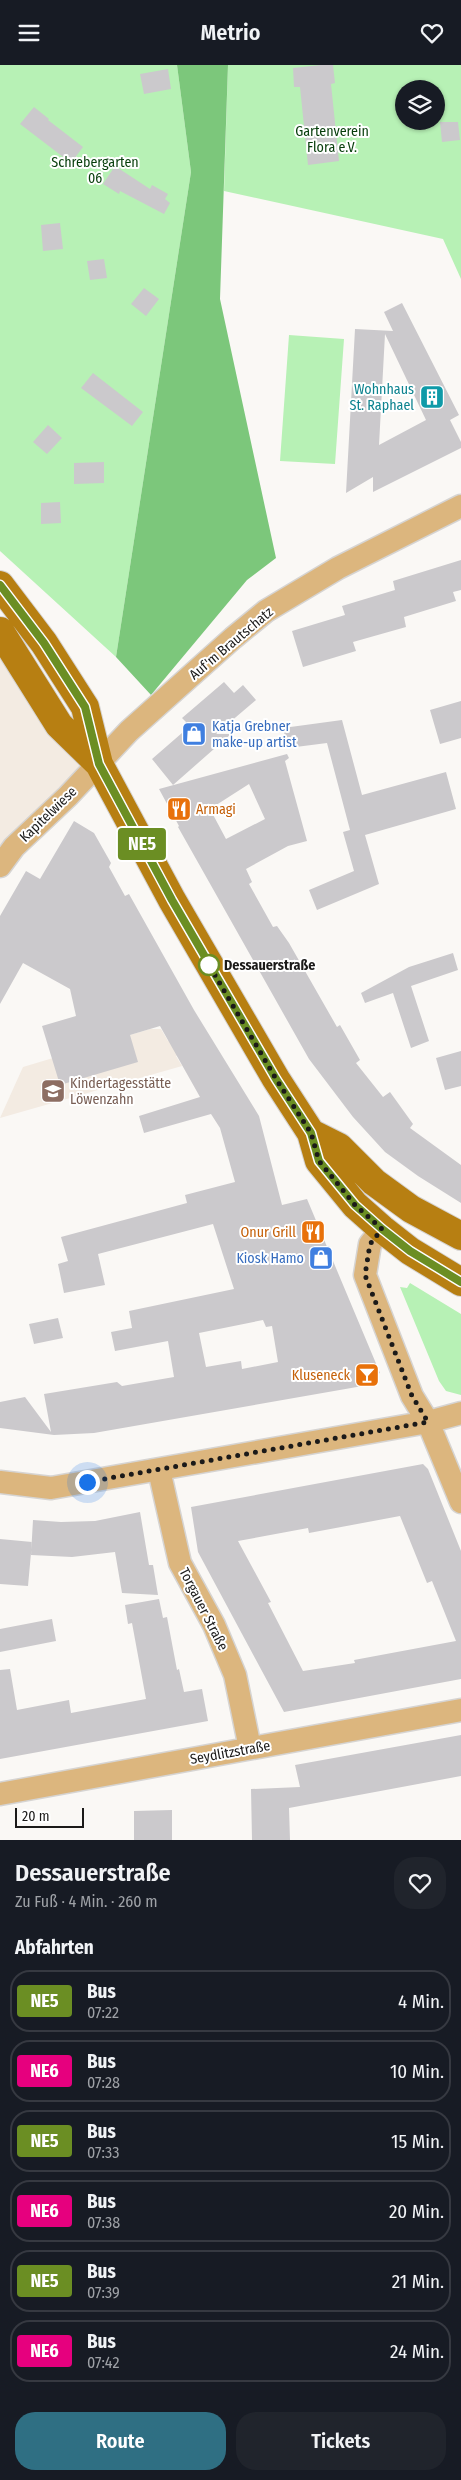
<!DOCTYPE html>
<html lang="de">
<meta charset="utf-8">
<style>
:root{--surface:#171b24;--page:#20242c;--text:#f1f3f6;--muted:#9ea1a6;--line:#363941;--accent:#2f6f83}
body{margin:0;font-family:"Fira Sans Condensed",sans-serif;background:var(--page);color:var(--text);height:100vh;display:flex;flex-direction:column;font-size:19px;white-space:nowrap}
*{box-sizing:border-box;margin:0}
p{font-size:16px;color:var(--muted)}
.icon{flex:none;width:28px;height:28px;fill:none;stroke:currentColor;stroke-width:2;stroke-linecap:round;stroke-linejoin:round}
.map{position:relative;height:1775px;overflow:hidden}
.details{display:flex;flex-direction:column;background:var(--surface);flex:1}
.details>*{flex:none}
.badge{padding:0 10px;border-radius:4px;font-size:18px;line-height:32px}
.tools{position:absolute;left:395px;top:15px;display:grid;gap:10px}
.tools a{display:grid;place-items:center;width:50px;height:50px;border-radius:50%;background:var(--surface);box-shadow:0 1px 4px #0004;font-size:25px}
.scale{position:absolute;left:15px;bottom:12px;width:69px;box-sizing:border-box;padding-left:5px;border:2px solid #1b1a19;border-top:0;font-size:14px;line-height:18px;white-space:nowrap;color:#1b1a19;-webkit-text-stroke:4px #fff;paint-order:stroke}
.you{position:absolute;width:25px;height:25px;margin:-12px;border:4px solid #fff;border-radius:50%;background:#1a73e8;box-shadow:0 0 0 8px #1a73e833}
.map>.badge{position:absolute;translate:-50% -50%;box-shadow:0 0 0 2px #fff}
h2{padding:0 15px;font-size:19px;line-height:45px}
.round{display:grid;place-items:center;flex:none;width:52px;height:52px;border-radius:20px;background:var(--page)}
.summary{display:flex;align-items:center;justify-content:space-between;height:85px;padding:0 15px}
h1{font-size:24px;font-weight:600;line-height:38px}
.cta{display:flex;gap:10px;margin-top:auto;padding:10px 15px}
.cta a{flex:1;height:58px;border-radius:20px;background:var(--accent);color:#fff;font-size:20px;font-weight:600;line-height:58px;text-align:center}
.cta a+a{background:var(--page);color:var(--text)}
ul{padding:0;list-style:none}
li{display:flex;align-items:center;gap:15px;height:62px;margin:0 10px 8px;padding:0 5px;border:2px solid var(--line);border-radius:20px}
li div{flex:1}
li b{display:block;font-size:19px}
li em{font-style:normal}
li .badge{min-width:55px;font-weight:700;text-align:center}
header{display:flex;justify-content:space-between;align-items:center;height:65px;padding:0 15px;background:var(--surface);font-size:22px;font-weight:600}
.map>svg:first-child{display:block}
</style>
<header><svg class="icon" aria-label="menu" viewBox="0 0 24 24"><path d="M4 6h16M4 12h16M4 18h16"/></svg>Metrio<svg class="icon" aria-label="heart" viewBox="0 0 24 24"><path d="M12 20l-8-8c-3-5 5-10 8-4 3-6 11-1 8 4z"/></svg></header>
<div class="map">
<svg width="461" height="1775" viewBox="0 0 461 1775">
<rect width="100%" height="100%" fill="#faf8f5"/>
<path fill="#f3ebe2" d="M0,581L90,700L0,792Z
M150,964H161L168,976L171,975L179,990L176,991L182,1001L0,1053L23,1002Z"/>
<path fill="#b7f1b5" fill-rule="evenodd" d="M0,0H177L191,107L116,592L0,486Z
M228,0H461V214L443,174L224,126ZM404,24H436V56H404Z
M289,270L344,274L335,399L280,396Z
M410,1218L461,1249V1330L446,1326L439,1316L400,1222L407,1223Z"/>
<path fill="#7cc77b" d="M177,0H228L220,234L276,493L247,515L151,630L116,592L191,107Z"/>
<path fill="#cbc9cc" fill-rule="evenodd" d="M321,0H333L335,18L331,19L339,96L308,100L300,22H294L293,3Z
M168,4L171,24L144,29L140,9Z
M34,42L49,54L48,55L83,82L71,98L20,59Z
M440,57H458L460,75L442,77Z
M115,101L150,124L152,120L168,129L165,134L170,138L164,149L120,126L119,129L103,119Z
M60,158L63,184L43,186L41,160Z
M104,194L107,213L90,215L87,196Z
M144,223L159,234L146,251L131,239Z
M402,238L459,350L450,355L461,377V383L373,427V412L346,428L355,264L393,266L384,247ZM385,269L426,355L379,380Z
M93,308L143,347L132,361L81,323Z
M48,360L62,373L47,389L33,377Z
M104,397V418L74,419V398Z
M60,437L61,458L41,459V438Z
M461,495V525L453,527L456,536L404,552L406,562L353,577L356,586L303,602L292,566L345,550L342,541L395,525L393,516Z
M224,617L234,628L243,620L256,635L216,669H231L173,720L152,694L190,661L182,653Z
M461,636V673L440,679L430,645Z
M342,655L362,730L446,707L456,744L365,770L379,819L317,845L309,825L354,806L343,767L350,765L327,678L288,683L283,663Z
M287,689L289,693L285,696L307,776L288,781L246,804L252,817L249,819L273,862L277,861L289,878L337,962L340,960L360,995L356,998L383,1032L390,1027L413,1059L410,1063L461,1100V1138L418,1111L385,1087L353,1052L309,994L178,762L179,761L159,724ZM249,719L265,754L226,774L210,744Z
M74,756L94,768L111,798L109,802L125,831L129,829L194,945L259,1051L282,1140L307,1134L380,1308L372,1311L374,1319L94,1368L54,1370L0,1363V1337L25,1332L51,1367L44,1329L117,1317L122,1321L174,1312L168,1276L115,1286L111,1267L132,1263L129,1246L234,1224L213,1159L98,1189L105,1220L64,1228L58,1199L68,1196L61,1172L187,1138L185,1130L235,1117L220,1063L211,1049L144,1068L139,1051L200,1032L160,961L130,970L138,997L60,1020L42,961L76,951L70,924L23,898L0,939V851L26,806L40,814ZM263,1255L266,1262L272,1261L278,1297L242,1304L241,1296L206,1302L199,1268Z
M453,888L458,905L411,921L429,976L411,983L393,928L365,938L361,928L409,902Z
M461,986V1021L445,1025L436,993Z
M58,1253L63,1273L34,1279L29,1259Z
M423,1399L428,1404L461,1486V1614L284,1647L198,1487L191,1442ZM400,1451L427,1518L432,1516L456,1576L354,1595L355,1598L303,1606L268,1538L271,1537L238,1476L308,1463L309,1468Z
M140,1447L149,1500H153L158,1530L122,1528L115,1487L72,1492L31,1490L33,1455L61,1457L95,1456Z
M0,1474L32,1477L28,1521L0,1519Z
M159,1534L163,1553L167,1552L177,1605L179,1604L184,1627L202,1624L208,1656L0,1694V1605L10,1604L17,1645L69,1635L71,1648L146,1634L132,1558L128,1559L125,1540Z
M52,1554L56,1576L0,1587V1564Z
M461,1670V1711L289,1743L290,1775H252L251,1724L300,1722L295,1700Z
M172,1745V1775H134V1746Z"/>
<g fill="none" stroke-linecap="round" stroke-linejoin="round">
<defs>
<path id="minor" d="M0,801L14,782L68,731L129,666L233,573L266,546L338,503L461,441
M382,1164L370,1179L365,1210L412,1331L428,1357L461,1437
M159,1405L180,1498L214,1560L235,1610L250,1683
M0,1417L51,1423L428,1357L461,1348
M0,1729L461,1645"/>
<path id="major" d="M0,520L44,578L85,642L99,699L172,835L276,1014L311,1068L319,1096L355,1140L382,1164L410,1186L461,1217
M0,566L59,660L99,699
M311,1068L339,1082L374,1117L411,1144L461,1171"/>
</defs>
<use href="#minor" stroke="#d6d4d2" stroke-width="25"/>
<use href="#major" stroke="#d6d4d2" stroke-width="30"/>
<use href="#minor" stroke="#dcb67e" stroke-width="22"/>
<use href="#major" stroke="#b77f12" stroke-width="28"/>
</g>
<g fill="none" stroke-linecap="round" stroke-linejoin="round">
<defs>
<path id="line" d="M0,520L44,578L85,642L99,699L172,835L276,1014L311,1068L319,1096L355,1140L382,1164L410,1186L461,1217"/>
</defs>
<use href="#line" stroke="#fff" stroke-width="11"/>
<use href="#line" stroke="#6b8e23" stroke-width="8"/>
<path stroke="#1b1a19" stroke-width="5" stroke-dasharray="0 9" d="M87,1417L428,1357L412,1331L365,1210L370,1179L382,1164L355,1140L319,1096L311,1068L276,1014L209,900"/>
</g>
<defs>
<symbol id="building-square" viewBox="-11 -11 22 22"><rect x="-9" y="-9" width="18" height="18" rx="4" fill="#0f9aa8" stroke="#fff"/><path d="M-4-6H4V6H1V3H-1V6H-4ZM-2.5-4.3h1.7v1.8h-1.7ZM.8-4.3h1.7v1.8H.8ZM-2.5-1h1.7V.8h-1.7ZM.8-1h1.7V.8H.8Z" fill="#fff"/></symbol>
<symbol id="shop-square" viewBox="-11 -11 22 22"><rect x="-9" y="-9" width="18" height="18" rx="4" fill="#3f7fe0" stroke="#fff"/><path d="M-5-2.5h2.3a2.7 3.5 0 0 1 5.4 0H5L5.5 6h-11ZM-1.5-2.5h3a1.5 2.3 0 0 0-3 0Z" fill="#fff"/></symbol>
<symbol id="restaurant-square" viewBox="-11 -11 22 22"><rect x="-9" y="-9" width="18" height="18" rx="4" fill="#e8710a" stroke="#fff"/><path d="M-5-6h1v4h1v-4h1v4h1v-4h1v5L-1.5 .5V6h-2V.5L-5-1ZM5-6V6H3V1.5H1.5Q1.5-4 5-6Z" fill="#fff"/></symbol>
<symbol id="school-square" viewBox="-11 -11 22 22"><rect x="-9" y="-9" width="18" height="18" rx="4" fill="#8d6e63" stroke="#fff"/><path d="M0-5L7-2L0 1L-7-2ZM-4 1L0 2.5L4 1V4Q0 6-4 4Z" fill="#fff"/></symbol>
<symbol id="bar-square" viewBox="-11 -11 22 22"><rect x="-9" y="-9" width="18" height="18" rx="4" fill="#e8710a" stroke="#fff"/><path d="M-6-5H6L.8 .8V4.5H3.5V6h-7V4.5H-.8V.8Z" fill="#fff"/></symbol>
</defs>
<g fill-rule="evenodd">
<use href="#building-square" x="418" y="318" width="28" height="28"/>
<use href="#shop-square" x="180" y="655" width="28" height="28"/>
<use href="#restaurant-square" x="165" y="730" width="28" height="28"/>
<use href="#school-square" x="39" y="1012" width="28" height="28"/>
<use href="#restaurant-square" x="299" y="1153" width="28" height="28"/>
<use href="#shop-square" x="307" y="1179" width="28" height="28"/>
<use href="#bar-square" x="353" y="1296" width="28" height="28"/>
</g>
<circle fill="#fff" stroke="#6b8e23" stroke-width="2.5" cx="209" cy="900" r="10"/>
<g text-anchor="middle" stroke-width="4" stroke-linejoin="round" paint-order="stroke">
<g font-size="14" fill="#063d0a" stroke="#fff">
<text x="332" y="71">Gartenverein<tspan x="332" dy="16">Flora e.V.</tspan></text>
<text x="95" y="102">Schrebergarten<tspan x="95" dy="16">06</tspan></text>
</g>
<g font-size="14" fill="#0d838f" stroke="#fff" text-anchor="end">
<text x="414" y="329">Wohnhaus<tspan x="414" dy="16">St. Raphael</tspan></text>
</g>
<g font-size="14" fill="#1b1a19" stroke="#fff">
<text transform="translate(231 578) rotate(-40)" y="5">Auf'm Brautschatz</text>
<text transform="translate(48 749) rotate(-44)" y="5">Kapitelwiese</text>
<text transform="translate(204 1544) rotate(63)" y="5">Torgauer Straße</text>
<text transform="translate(230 1687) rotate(-10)" y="5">Seydlitzstraße</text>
</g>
<g font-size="14" fill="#366cbe" stroke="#fff" text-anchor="start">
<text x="212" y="666">Katja Grebner<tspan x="212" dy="16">make-up artist</tspan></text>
<text x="304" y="1198" text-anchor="end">Kiosk Hamo</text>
</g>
<g font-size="14" fill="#c56008" stroke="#fff" text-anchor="end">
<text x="196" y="749" text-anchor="start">Armagi</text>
<text x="296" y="1172">Onur Grill</text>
<text x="350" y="1315">Kluseneck</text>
</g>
<g font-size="14" font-weight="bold" fill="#1b1a19" stroke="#fff" text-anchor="start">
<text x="224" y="905">Dessauerstraße</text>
</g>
<g font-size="14" fill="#785e54" stroke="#fff" text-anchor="start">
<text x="70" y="1023">Kindertagesstätte<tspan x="70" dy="16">Löwenzahn</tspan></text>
</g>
</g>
</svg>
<div class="tools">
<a><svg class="icon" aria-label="layers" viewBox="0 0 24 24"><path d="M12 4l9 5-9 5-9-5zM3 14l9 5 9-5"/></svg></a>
</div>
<div class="scale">20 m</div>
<div class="you" style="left:87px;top:1417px"></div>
<b class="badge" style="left:142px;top:779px;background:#6b8e23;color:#fff">NE5</b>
</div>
<section class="details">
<div class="summary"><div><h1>Dessauerstraße</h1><p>Zu Fuß · 4 Min. · 260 m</p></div><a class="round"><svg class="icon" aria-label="heart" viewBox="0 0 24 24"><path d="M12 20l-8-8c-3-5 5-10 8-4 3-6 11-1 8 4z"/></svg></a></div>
<h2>Abfahrten</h2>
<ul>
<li><span class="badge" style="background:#6b8e23;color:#fff">NE5</span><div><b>Bus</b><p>07:22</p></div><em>4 Min.</em></li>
<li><span class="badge" style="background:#e6007e;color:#fff">NE6</span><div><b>Bus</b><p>07:28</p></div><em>10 Min.</em></li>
<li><span class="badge" style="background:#6b8e23;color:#fff">NE5</span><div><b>Bus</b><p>07:33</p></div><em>15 Min.</em></li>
<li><span class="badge" style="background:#e6007e;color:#fff">NE6</span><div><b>Bus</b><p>07:38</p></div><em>20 Min.</em></li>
<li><span class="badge" style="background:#6b8e23;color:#fff">NE5</span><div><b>Bus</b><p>07:39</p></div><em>21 Min.</em></li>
<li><span class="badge" style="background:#e6007e;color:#fff">NE6</span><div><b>Bus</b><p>07:42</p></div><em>24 Min.</em></li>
</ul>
<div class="cta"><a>Route</a><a>Tickets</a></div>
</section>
